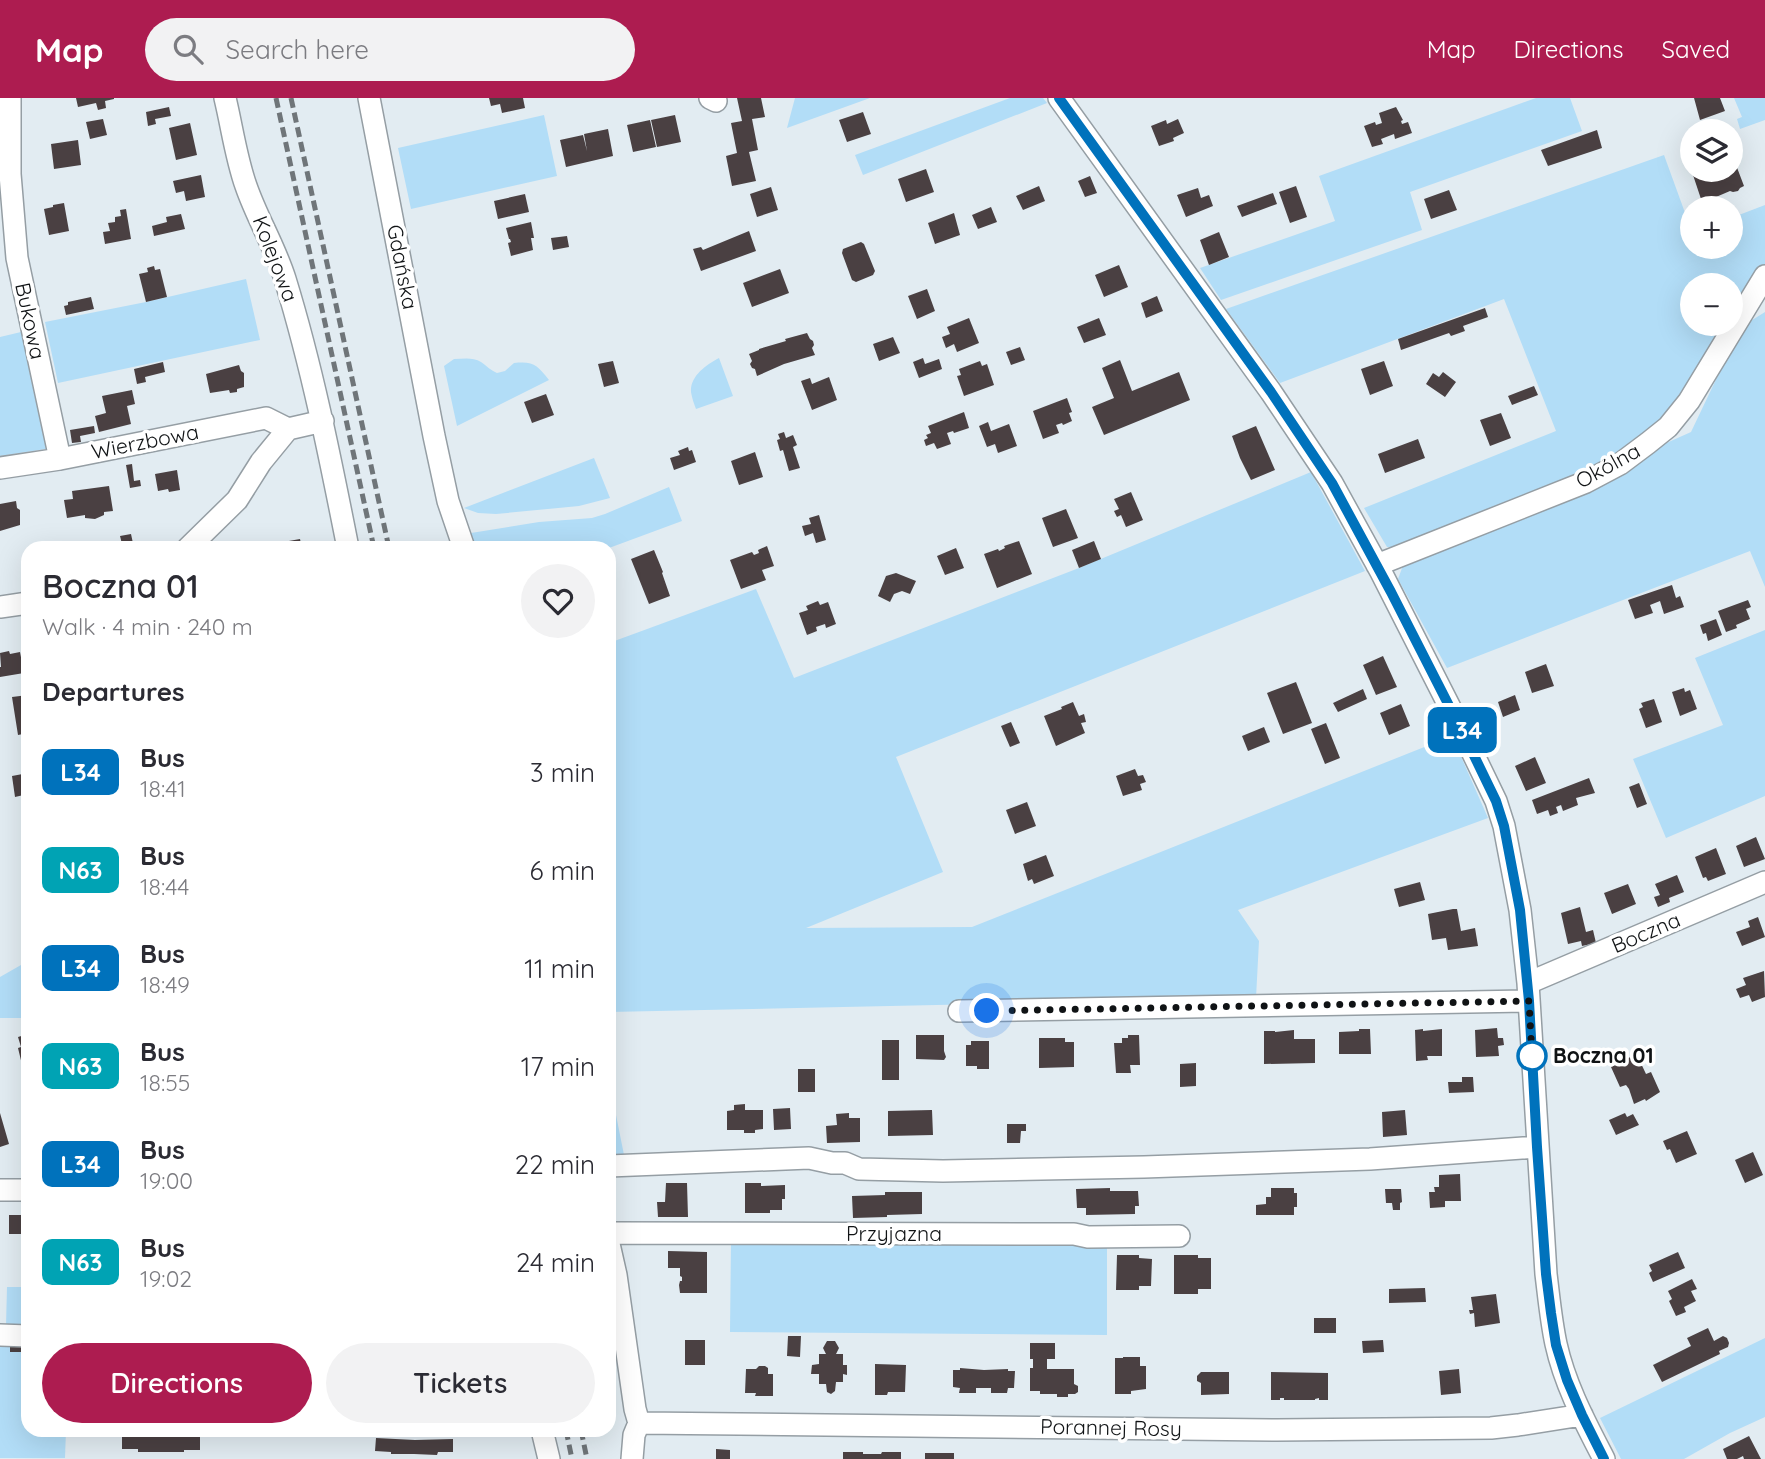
<!DOCTYPE html>
<meta charset="utf-8">
<style>
:root{--surface:#fff;--page:#f2f2f3;--text:#2b2b33;--muted:#7c7c81;--accent:#ad1c50}
body{margin:0;font-family:Quicksand,sans-serif;background:var(--page);color:var(--text);height:100vh;display:flex;flex-direction:column;font-size:26px;white-space:nowrap}
*{box-sizing:border-box;margin:0}
p{font-size:23px;color:var(--muted)}
.icon{flex:none;width:38px;height:38px;fill:none;stroke:currentColor;stroke-width:2;stroke-linecap:round;stroke-linejoin:round}
.map{position:relative;flex:1;overflow:hidden}
.panel{position:absolute;left:21px;top:443px;width:595px;height:896px;display:flex;flex-direction:column;background:var(--surface);border-radius:21px;box-shadow:0 7px 28px #0002}
.panel>*{flex:none}
.badge{padding:0 14px;border-radius:10px;font-size:24px;line-height:46px}
.controls{position:absolute;left:1680px;top:21px;display:grid;gap:14px}
.controls a{display:grid;place-items:center;width:63px;height:63px;border-radius:50%;background:var(--surface);box-shadow:0 7px 28px #0002;font-size:35px}
.you{position:absolute;width:35px;height:35px;margin:-18px;border:5px solid #fff;border-radius:50%;background:#1a73e8;box-shadow:0 0 0 10px #1a73e833}
.map>.badge{position:absolute;translate:-50% -50%;box-shadow:0 0 0 4px #fff}
h2{padding:0 21px;font-size:26px;line-height:63px}
.round{display:grid;place-items:center;flex:none;width:74px;height:74px;border-radius:37px;background:var(--page)}
.head{display:flex;align-items:center;justify-content:space-between;height:119px;padding:0 21px}
h1{font-size:33px;font-weight:600;line-height:52px}
.cta{display:flex;gap:14px;margin-top:auto;padding:14px 21px}
.cta a{flex:1;height:80px;border-radius:42px;background:var(--accent);color:#fff;font-size:28px;font-weight:600;line-height:80px;text-align:center}
.cta a+a{background:var(--page);color:var(--text)}
ul{padding:0;list-style:none}
li{display:flex;align-items:center;gap:21px;height:98px;padding:0 21px}
li div{flex:1}
li b{display:block;font-size:26px}
li em{font-style:normal}
li .badge{min-width:77px;font-weight:700;text-align:center}
header{display:flex;align-items:center;gap:42px;box-sizing:border-box;height:98px;padding:0 35px;background:var(--accent);color:#fff}
header strong{font-size:33px}
nav{display:flex;gap:38px;margin-inline-start:auto;font-size:24px}
.search{width:490px;height:63px;background:var(--page);display:flex;align-items:center;gap:18px;box-sizing:border-box;padding:0 24px;border-radius:38px;color:var(--muted);font-size:26px}
.map>svg:first-child{display:block}
</style>
<header>
<strong>Map</strong>
<div class="search"><svg class="icon" aria-label="search" viewBox="0 0 24 24"><circle cx="10" cy="10" r="6"/><path d="M15 15l6 6"/></svg>Search here</div>
<nav><a>Map</a><a>Directions</a><a>Saved</a></nav>
</header>
<div class="map">
<svg width="1765" height="1361" viewBox="0 0 1765 1361">
<rect width="100%" height="100%" fill="#e2ecf2"/>
<path fill="#b2ddf7" d="M795,0H870L787,30Z
M1010,0H1043L1047,5L863,77L855,57Z
M1536,0H1570L1582,33L1410,94L1422,132L1221,202L1200,170L1335,123L1319,78Z
M1734,0H1765V22L1740,31L1737,21L1742,19Z
M544,17L557,78L411,111L398,50Z
M1664,57L1692,134V149H1731V120L1765,107V166L1731,223V187H1692V226H1729L1686,297L1644,340L1610,365L1394,449H1387L1364,410L1556,333L1504,201L1280,285L1226,211Z
M246,181L260,242L58,285L45,224L146,204Z
M1765,214V489L1750,453L1447,570L1398,481L1405,462L1691,334L1741,229Z
M21,234L46,351L0,358V239Z
M719,260L733,298L696,311C694,306 692,300 691,294C690,278 706,267 719,260Z
M454,261C463,261 473,259 481,264C487,268 490,272 497,275L505,273L514,265C534,263 537,267 549,282L457,328L444,268Z
M594,360L610,400L579,408L496,416L478,415L464,410Z
M1311,374L1365,473L896,659L943,774L806,830L972,829L1452,638L1488,720L1238,812L1259,843L1256,900L609,914V545L756,491L794,580L1079,470Z
M669,389L682,423L609,450H474L471,435L539,424L592,420L605,416Z
M1765,532V698L1666,740L1633,661L1723,627L1695,560Z
M28,863V920H0V879Z
M609,982L625,1062L609,1063Z
M1107,1142V1237L730,1234L731,1143Z
M7,1189H28V1233L6,1227Z
M1765,1240V1319L1730,1335L1684,1361H1621L1600,1320Z
M0,1241H28V1332H66L65,1360H0Z"/>
<path fill="#4a4042" d="M76,0H114V1L105,3L106,10L98,12L96,5L78,9Z
M489,0H523L525,10L502,15L500,6L491,8Z
M737,0H761L765,19L752,21L758,52L749,54L756,83L732,88L726,58L737,55L731,25L742,23Z
M1694,0H1720L1725,13L1700,22Z
M169,9L171,18L155,21L156,26L148,28L146,14Z
M1396,9L1403,22L1401,23L1402,26L1408,24L1412,35L1395,41L1394,36L1381,41L1383,46L1372,49L1364,28L1375,24L1376,27L1382,25L1379,15Z
M863,14L871,36L847,44L839,22Z
M675,17L681,44L657,49L651,22Z
M103,21L107,37L90,41L86,24Z
M1178,21L1184,35L1173,40L1174,43L1159,48L1151,28L1166,22L1167,26Z
M650,22L656,49L633,54L627,27Z
M190,25L197,57L176,62L169,30Z
M608,31L613,58L566,69L560,42L583,37L587,53L584,36Z
M1597,32L1602,50L1548,68L1541,52Z
M78,42L81,67L54,71L51,46Z
M1733,59L1744,88L1740,90L1738,93L1733,94L1730,93L1716,99L1714,101L1702,104L1692,74L1698,72H1731V60Z
M926,71L934,94L906,104L898,81Z
M201,77L205,99L186,103L184,93L176,95L173,83Z
M1090,78L1097,95L1085,99L1078,83Z
M1039,88L1045,103L1023,112L1016,98Z
M1296,88L1307,119L1290,125L1279,94Z
M771,89L778,112L757,119L750,96Z
M1198,90L1201,100L1209,97L1213,108L1186,119L1177,97Z
M1449,92L1457,112L1431,121L1424,101Z
M1273,95L1277,106L1242,119L1237,108Z
M525,96L529,114L498,121L494,103Z
M64,105L69,133L49,137L44,111L53,109V107Z
M991,109L997,124L978,131L972,117Z
M126,111L131,141L105,146L103,134L110,133L108,125L115,124V119L121,118L120,112Z
M954,115L960,137L935,146L928,125Z
M181,116L185,131L154,138L152,128L167,124L166,119Z
M531,124L534,140H531L533,152L511,158L508,145L511,144L510,141H509L506,130Z
M749,133L756,153L701,173L693,151L701,149L703,152Z
M1219,134L1229,159L1209,167L1200,142Z
M567,138L569,149L553,152L551,140Z
M861,144L864,146L875,173L873,177L856,184L852,182L842,155L843,151Z
M1119,167L1128,189L1104,199L1095,177Z
M154,168L155,172L160,171L167,199L146,204L139,176L148,174L147,170Z
M780,171L789,195L752,209L743,185Z
M927,191L935,213L917,221L908,198Z
M1157,198L1163,213L1146,220L1141,205Z
M91,199L94,211L66,217L64,208L68,207V204Z
M1485,210L1488,219L1463,228L1465,233L1451,238L1449,235L1401,252L1398,241Z
M969,220L979,245L957,254L954,246L946,250L942,239L950,236L947,229Z
M1099,220L1106,237L1084,245L1077,229Z
M807,235L810,241L813,243L814,247L812,250L815,257L784,266L757,278L755,271L752,270L750,266L752,263L749,256L759,252V251L786,243L785,241Z
M893,239L900,255L879,263L873,246Z
M1020,249L1025,262L1011,267L1006,254Z
M923,260L925,266L939,261L942,271L919,280L913,264Z
M1120,262L1132,293L1179,274L1190,302L1104,337L1092,309L1114,300L1102,270Z
M613,263L619,285L604,289L598,266Z
M980,263L982,268L987,266L994,287L964,298L957,278L961,277L959,271Z
M1384,263L1393,288L1370,297L1361,271Z
M163,264L165,274L145,279L146,284L137,286L134,271Z
M239,267L241,273L244,275V289L237,291V294L230,295L229,292L210,295L206,276Z
M1443,274L1456,284L1445,299L1426,286L1433,275L1439,279Z
M829,279L837,302L812,312L801,283L810,280L812,286Z
M1534,288L1538,297L1512,307L1508,298Z
M132,292L135,306L127,308L131,326L99,334L95,318L106,315L102,298Z
M546,296L554,317L532,325L524,304Z
M1067,300L1072,314L1069,315L1072,323L1063,327L1062,325L1056,327L1059,335L1043,341L1033,313Z
M964,314L969,330L954,335L953,333L947,335L951,346L937,351L934,345L926,348L924,342L928,340L926,337L931,335L928,328Z
M1501,315L1511,340L1490,348L1480,322Z
M988,324L991,333L1009,326L1017,348L998,355L995,346L987,349L979,328Z
M94,328L95,335L80,338L81,344L72,345L70,332Z
M1256,328L1275,372L1251,382L1240,360L1232,338Z
M784,334L786,340L793,337L797,347L793,349L800,370L789,373L783,352L780,353L777,342L780,341L778,336Z
M1418,341L1425,360L1385,375L1378,356Z
M688,349L689,353L692,352L696,364L674,372L670,360L680,357L678,353Z
M755,354L763,379L739,387L731,363Z
M132,366L134,383L140,382L141,388L130,390L126,367Z
M177,372L180,392L169,394L168,391L158,393L155,376Z
M109,388L113,413L104,414V417L95,421L85,420V417L67,420L64,402L73,401L72,393Z
M1131,394L1143,422L1126,429L1121,417L1117,419L1114,413L1119,411L1114,401Z
M16,403L17,410L20,412V427L0,433V406Z
M1066,411L1078,440L1053,449L1042,420Z
M819,417L826,442L816,445L813,435L805,438L802,428L811,426L809,420Z
M131,436L134,450H123L120,438Z
M300,441L302,450H261V448Z
M1019,443L1032,476L997,490L984,456L998,451L999,453L1005,450L1004,448Z
M1094,443L1101,461L1079,470L1072,452Z
M767,448L774,468L762,472L766,482L741,491L730,462L752,454L754,457L759,455L758,452Z
M956,450L964,470L945,477L937,458Z
M654,452L663,474L662,475L670,498L649,506L631,461Z
M896,475L916,483L910,496L902,493L894,496L890,504L878,498L886,478Z
M1672,487L1676,500L1680,498L1684,509L1664,516L1660,503L1650,507L1653,515L1635,521L1628,502Z
M1748,502L1751,509L1746,511L1750,521L1736,527L1737,530L1726,534L1718,513Z
M818,503L820,507L828,504L836,526L826,530L825,526L816,529L817,533L807,537L799,515L808,512L806,508Z
M1716,521L1722,537L1708,543L1706,535L1703,536L1700,527Z
M9,553L10,556L20,554L24,575L0,579V569H1L0,555Z
M1383,558L1397,589L1376,597L1363,567Z
M1546,566L1554,588L1532,595L1525,574Z
M1296,584L1312,625L1283,636L1267,595Z
M1684,590L1685,594L1690,592L1697,611L1680,618L1672,594Z
M1363,591L1367,601L1338,614L1333,605Z
M28,597V635L18,637L12,599Z
M1515,597L1520,612L1503,619L1498,604Z
M1654,601L1662,624L1646,630L1639,611L1643,609L1641,605Z
M1073,604L1079,618L1084,616L1086,624L1081,625L1085,635L1056,648L1044,618L1062,611L1061,609Z
M1401,606L1410,628L1389,637L1380,615Z
M1011,624L1020,645L1010,649L1001,628Z
M1326,625L1340,660L1325,666L1311,631Z
M1264,629L1270,644L1248,653L1242,638Z
M1535,659L1546,685L1526,693L1515,668Z
M1135,671L1138,678L1143,677L1146,684L1140,686L1142,692L1123,698L1116,678Z
M28,675V696L15,699L12,678Z
M1589,680L1595,695L1576,700L1578,707L1563,713L1561,707L1556,709L1558,715L1550,718L1548,712L1537,716L1532,702Z
M1639,685L1647,706L1637,710L1629,689Z
M1027,704L1036,728L1015,736L1006,712Z
M1756,739L1765,761L1744,769L1736,748Z
M1716,750L1726,776L1708,783L1706,779L1703,780L1695,759Z
M1046,757L1054,778L1034,786L1032,781L1028,783L1023,766Z
M1677,777L1684,794L1669,800L1670,804L1658,809L1654,799L1660,797L1655,786Z
M1420,784L1425,802L1399,809L1394,791Z
M1628,786L1636,806L1612,816L1604,795Z
M1580,809L1586,834L1593,832L1596,845L1582,848L1581,843L1568,846L1561,815Z
M1453,811H1457L1461,833L1475,830L1478,848L1448,852L1446,840L1432,842L1428,816Z
M1758,819L1765,839L1742,848L1736,834L1750,829L1748,823Z
M1764,873L1765,899L1752,904L1749,897L1740,900L1736,891L1746,887L1743,880Z
M1497,930L1498,940H1503L1504,947L1498,948L1499,958L1476,959L1475,932Z
M1359,931H1370L1371,956H1339V934L1359,933Z
M1423,931V933L1442,931V958H1427L1428,962L1416,963L1415,932Z
M1294,932V941H1315V965L1264,966V933H1275V934Z
M28,936V978L25,979L18,950L21,949L18,939Z
M916,937H944V953L946,959L944,962L916,961Z
M1128,937H1139L1140,967H1130L1131,975H1116L1114,945H1122V940H1128Z
M1039,940H1065V944H1074V969L1039,970Z
M882,942H899V982H882Z
M971,943H989V971H977V968H966V947H971Z
M1637,957L1646,976L1651,974L1660,994L1646,1003L1645,1001L1634,1006L1629,991L1626,987L1620,989L1611,969L1620,965L1619,963Z
M1196,965V988L1180,989V966Z
M798,971H815V994H798Z
M1462,979H1473L1474,994L1449,995L1448,984H1462Z
M745,1006V1012H763V1031L755,1032V1035H744V1032H727V1013L734,1012V1007Z
M790,1010L791,1031L774,1032L773,1011Z
M932,1012L933,1037L888,1038V1013Z
M1405,1012L1407,1037L1383,1039L1382,1014Z
M0,1015L9,1046L0,1049Z
M849,1015V1020H860V1044L827,1045L826,1028L837,1027L836,1016Z
M1625,1015L1627,1019L1633,1016L1639,1027L1616,1037L1609,1022Z
M1007,1026H1026V1033H1021L1020,1045H1007Z
M1687,1033L1697,1056L1676,1065L1670,1051L1667,1052L1663,1043Z
M1753,1054L1763,1077L1745,1085L1735,1062Z
M1460,1076L1461,1103H1445V1109L1430,1110L1429,1094H1435L1434,1089H1439V1077Z
M666,1085H687L688,1119H658L657,1104H665Z
M745,1085H761V1088L785,1087V1101H782V1112H770V1115H745Z
M1110,1090V1093H1138L1139,1108H1135V1116L1086,1117V1110H1077L1076,1091Z
M1271,1090H1294V1095H1297V1109H1294V1117H1256V1107L1266,1106V1099H1271Z
M1385,1091H1401L1402,1104L1400,1105V1112H1393L1392,1105H1386Z
M885,1094H922V1116L887,1117V1119L853,1120L852,1098L885,1097Z
M22,1110H28V1136H9V1117H22Z
M668,1153L707,1154V1195H680L679,1187L680,1183H682V1179L680,1178V1170H668Z
M1678,1154L1685,1170L1653,1184L1649,1175L1652,1173L1649,1167Z
M1117,1157H1139V1160L1152,1161L1151,1188H1139V1192H1116Z
M1174,1157H1198V1160H1211V1191H1198V1196H1174Z
M1692,1181L1697,1191L1691,1193L1696,1203L1684,1209L1686,1214L1676,1218L1669,1203L1672,1201L1668,1193Z
M1425,1190L1426,1204L1389,1205V1191Z
M1496,1196L1500,1225L1475,1229L1474,1215L1470,1216L1469,1212H1473L1471,1199Z
M1314,1220H1336V1235H1314Z
M1708,1230L1714,1243L1723,1238L1727,1240L1729,1245L1728,1249L1719,1253L1720,1256L1662,1284L1653,1267L1691,1248L1687,1240Z
M788,1238H801L800,1259L787,1258Z
M10,1241H28V1261H25V1254H10Z
M685,1242H705V1267H685Z
M1383,1242L1384,1254L1363,1255L1362,1243Z
M827,1243H835L839,1250L836,1256H843V1267H847V1277L843,1276V1284H836L835,1293L831,1296L827,1294L826,1286H819V1276H811L812,1267L819,1266V1256H826L823,1250Z
M1030,1245H1055V1261H1047V1271H1074V1286L1078,1288V1294L1075,1296H1068V1299H1057V1296H1040V1293H1030V1270H1033V1261H1030Z
M1123,1259H1140V1268H1146V1291L1131,1293V1296H1115V1260H1123Z
M875,1266L906,1267L905,1294H888L887,1297H875Z
M759,1268H765L768,1270V1276H773V1298H755L756,1295H745L746,1271H756Z
M960,1270L984,1272L1008,1271V1273H1015L1014,1290H1008L1007,1295H991V1290H976V1295H959L960,1290L953,1289V1272H960Z
M1459,1271L1461,1295L1441,1297L1439,1273Z
M1201,1274H1229V1296L1201,1297V1285L1197,1283V1278Z
M1271,1274L1328,1275V1302H1319V1300L1315,1301V1302H1284V1300H1280V1302H1271Z
M122,1337L200,1338V1352H184V1354H138V1351H122Z
M1749,1338L1761,1361H1744L1743,1358L1737,1361H1727L1723,1351Z
M376,1340L415,1342L453,1341V1354H438L437,1357L414,1356H391V1354L375,1353Z
M716,1351L730,1352V1361H716Z
M843,1354H863V1356H881L882,1354H901V1361H843Z
M925,1355H954V1361H925Z"/>
<g fill="none" stroke-linecap="round" stroke-linejoin="round">
<defs>
<path id="minor" d="M10,0V76L17,160L60,361
M225,0C232,29 236,60 246,88C257,120 275,149 285,181C312,269 330,359 348,450
M369,0L434,338L448,403L464,450
M710,0L716,3
M1059,0L1271,294L1332,385L1381,474L1466,641L1496,703L1504,728L1520,812L1528,885L1546,1176C1549,1200 1551,1223 1556,1246C1565,1287 1585,1324 1604,1361
M0,370L60,361L266,320L288,331
M188,450L237,402L261,364L288,331L323,323
M1377,467L1586,384L1620,366L1648,345L1668,329L1689,303L1765,178
M0,509L28,505
M1528,885L1765,784
M959,913L1529,903
M609,1068L809,1060L832,1065H845L859,1071L943,1073L1144,1069L1370,1061L1537,1049
M0,1092H28
M609,1135L1074,1136L1088,1139L1179,1138
M609,1146L616,1177L635,1311L639,1325L634,1337L632,1361
M0,1237L28,1238
M639,1325L1277,1332L1491,1330L1518,1327L1582,1317
M542,1332L549,1361"/>
</defs>
<use href="#minor" stroke="#959ea4" stroke-width="24"/>
<use href="#minor" stroke="#fff" stroke-width="21"/>
<path stroke="#6f7579" stroke-width="5" stroke-dasharray="10 5" stroke-linecap="butt" d="M276,0L374,450
M291,0L389,450
M566,1332L572,1361
M581,1332L587,1361"/>
</g>
<g fill="none" stroke-linecap="round" stroke-linejoin="round">
<defs>
<path id="line" d="M1059,0L1271,294L1332,385L1391,494L1466,641L1496,703L1504,728L1520,812L1529,903L1537,1049L1546,1176L1551,1215L1556,1247L1567,1282L1582,1317L1604,1361"/>
</defs>
<use href="#line" stroke="#fff" stroke-width="16"/>
<use href="#line" stroke="#0072bc" stroke-width="10"/>
<path stroke="#101315" stroke-width="7" stroke-dasharray="0 12.6" d="M987,913L1529,903L1532,958"/>
</g>
<circle fill="#fff" stroke="#0072bc" stroke-width="3.5" cx="1532" cy="958" r="14"/>
<g text-anchor="middle" stroke-width="7" stroke-linejoin="round" paint-order="stroke">
<g font-size="21" fill="#101315" stroke="#fff">
<text transform="translate(275 161) rotate(69)" y="7">Kolejowa</text>
<text transform="translate(402 169) rotate(79)" y="7">Gdańska</text>
<text transform="translate(30 223) rotate(78)" y="7">Bukowa</text>
<text transform="translate(145 344) rotate(-11)" y="7">Wierzbowa</text>
<text transform="translate(1608 368) rotate(-29)" y="7">Okólna</text>
<text transform="translate(1646 835) rotate(-23)" y="7">Boczna</text>
<text x="894" y="1143">Przyjazna</text>
<text transform="translate(1111 1330) rotate(1)" y="7">Porannej Rosy</text>
</g>
<g font-size="21" font-weight="bold" fill="#101315" stroke="#fff" text-anchor="start">
<text x="1553" y="965">Boczna 01</text>
</g>
</g>
</svg>
<div class="controls">
<a><svg class="icon" aria-label="layers" viewBox="0 0 24 24"><path d="M12 4l9 5-9 5-9-5zM3 14l9 5 9-5"/></svg></a>
<a>+</a>
<a>−</a>
</div>
<div class="you" style="left:987px;top:913px"></div>
<b class="badge" style="left:1462px;top:632px;background:#0072bc;color:#fff">L34</b>
<section class="panel">
<div class="head"><div><h1>Boczna 01</h1><p>Walk · 4 min · 240 m</p></div><a class="round"><svg class="icon" aria-label="heart" viewBox="0 0 24 24"><path d="M12 20l-8-8c-3-5 5-10 8-4 3-6 11-1 8 4z"/></svg></a></div>
<h2>Departures</h2>
<ul>
<li><span class="badge" style="background:#0072bc;color:#fff">L34</span><div><b>Bus</b><p>18:41</p></div><em>3 min</em></li>
<li><span class="badge" style="background:#00a3b4;color:#fff">N63</span><div><b>Bus</b><p>18:44</p></div><em>6 min</em></li>
<li><span class="badge" style="background:#0072bc;color:#fff">L34</span><div><b>Bus</b><p>18:49</p></div><em>11 min</em></li>
<li><span class="badge" style="background:#00a3b4;color:#fff">N63</span><div><b>Bus</b><p>18:55</p></div><em>17 min</em></li>
<li><span class="badge" style="background:#0072bc;color:#fff">L34</span><div><b>Bus</b><p>19:00</p></div><em>22 min</em></li>
<li><span class="badge" style="background:#00a3b4;color:#fff">N63</span><div><b>Bus</b><p>19:02</p></div><em>24 min</em></li>
</ul>
<div class="cta"><a>Directions</a><a>Tickets</a></div>
</section>
</div>
